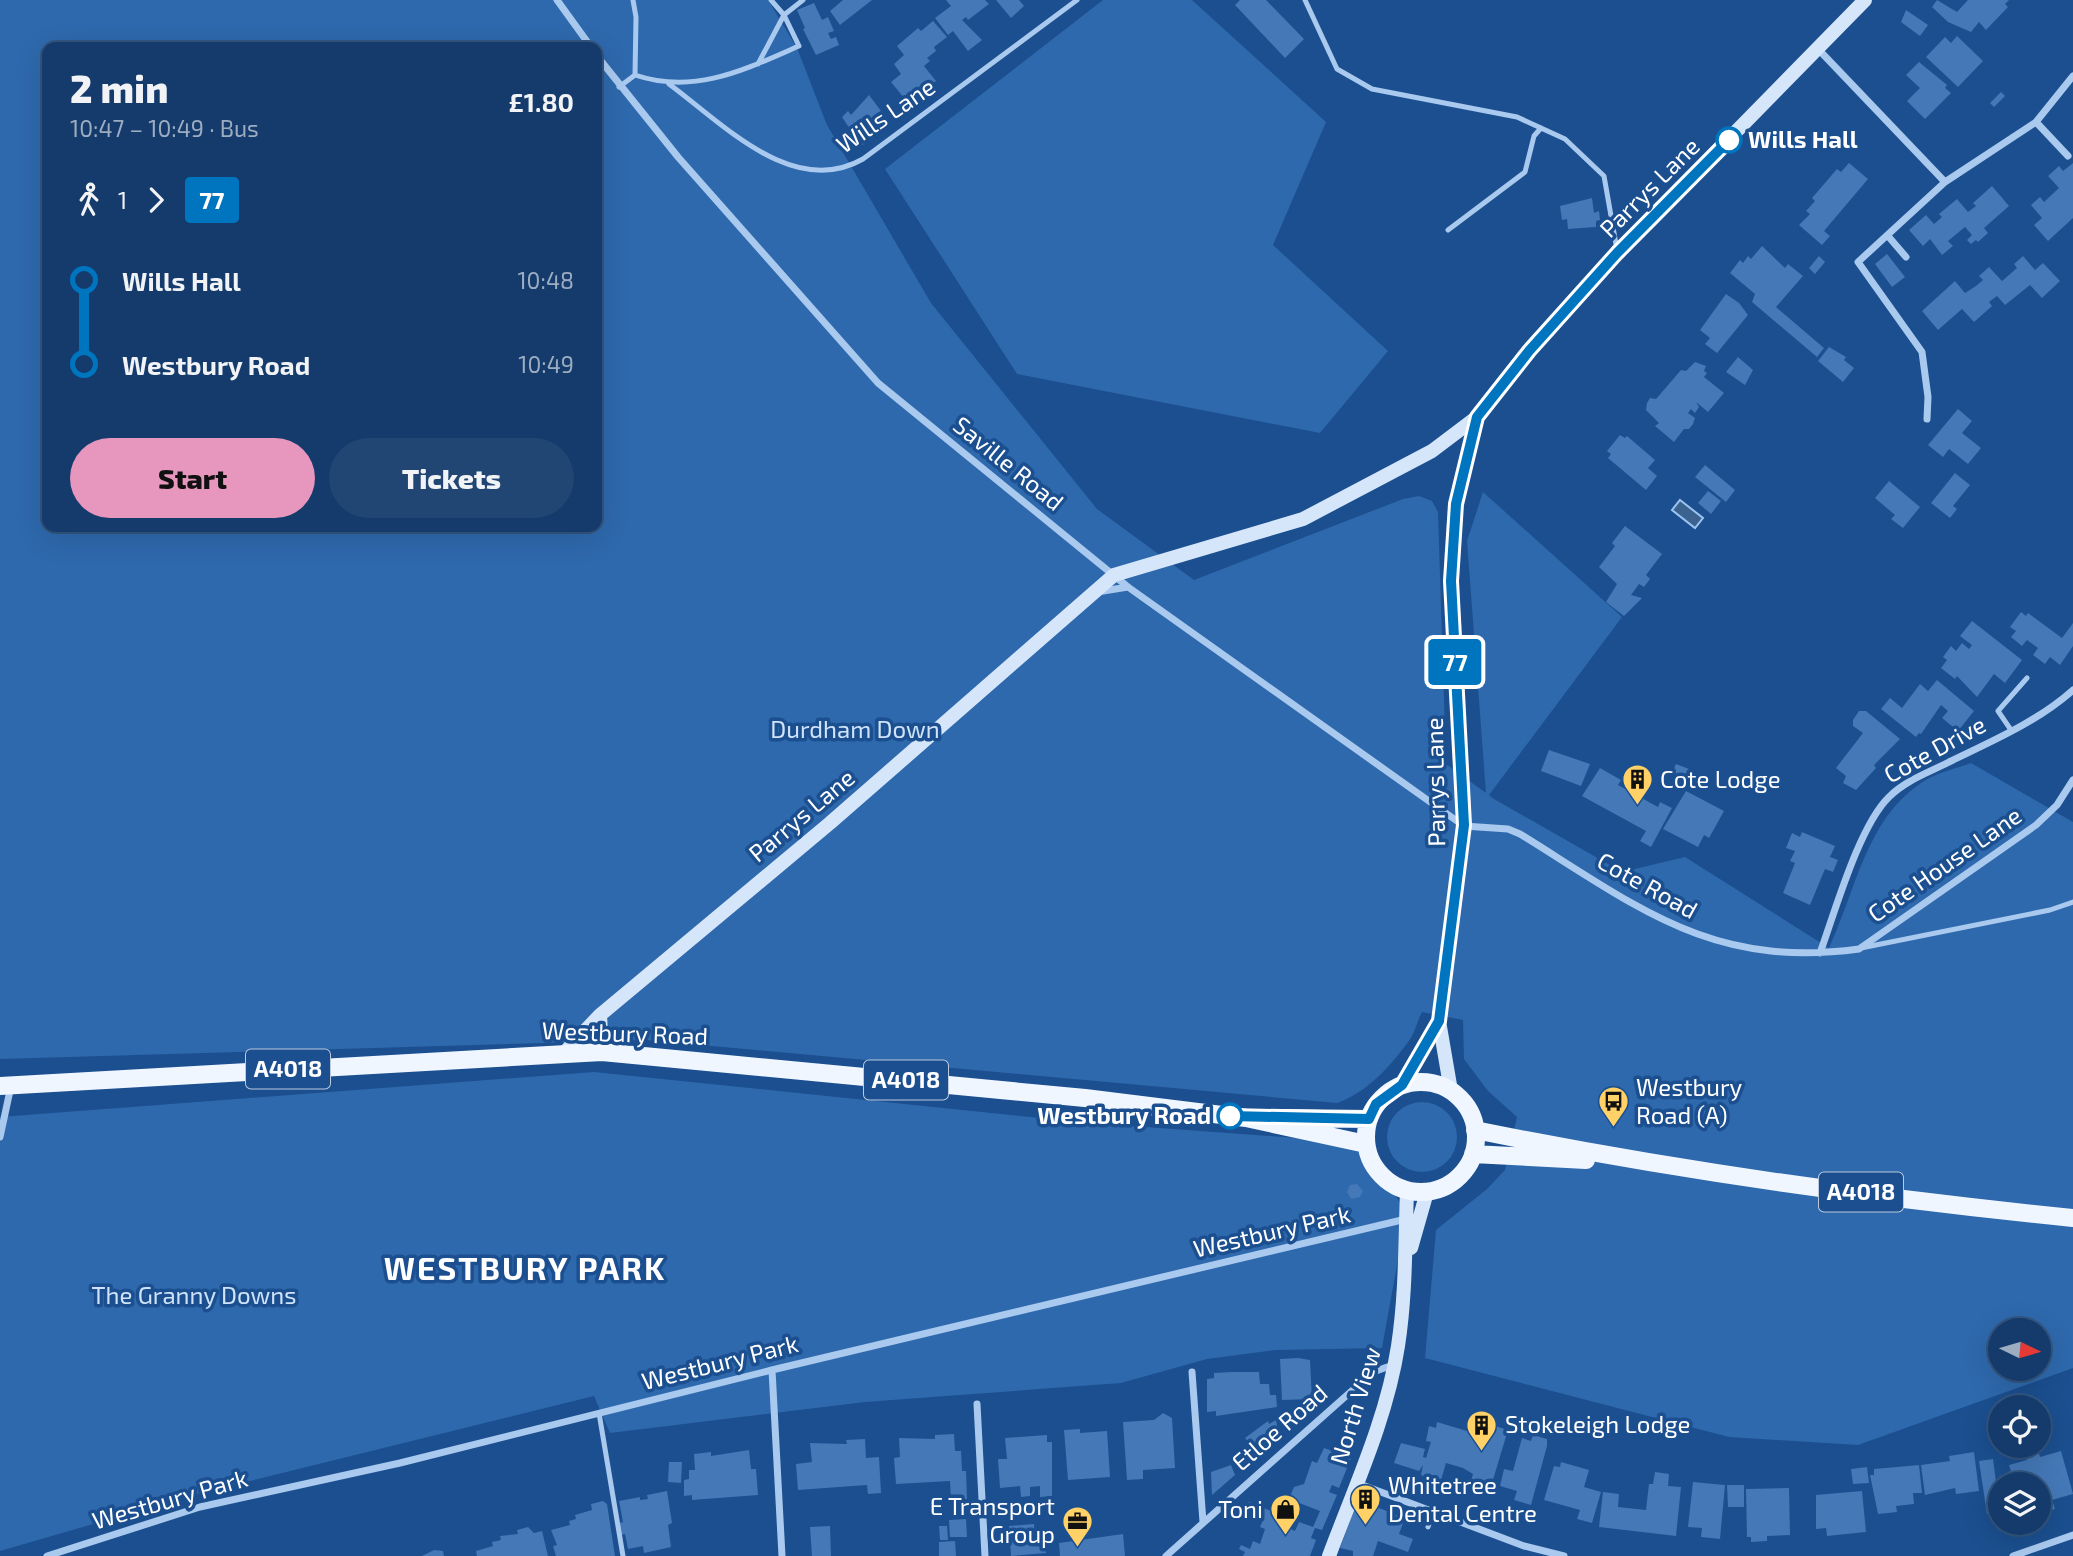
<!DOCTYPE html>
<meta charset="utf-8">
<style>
:root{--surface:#143b6b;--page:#214673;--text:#f1f3f6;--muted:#9dadc1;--line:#33557e;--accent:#e797bd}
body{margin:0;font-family:"Exo 2",sans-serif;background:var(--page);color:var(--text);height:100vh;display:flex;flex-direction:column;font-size:26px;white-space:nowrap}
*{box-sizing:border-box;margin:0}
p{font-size:23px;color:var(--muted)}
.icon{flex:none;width:38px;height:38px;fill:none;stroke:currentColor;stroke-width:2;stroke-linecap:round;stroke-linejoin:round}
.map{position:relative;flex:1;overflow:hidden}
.panel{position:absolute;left:42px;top:42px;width:560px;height:490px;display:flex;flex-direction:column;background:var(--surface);border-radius:14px;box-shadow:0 7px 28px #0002,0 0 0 2px var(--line)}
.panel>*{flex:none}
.badge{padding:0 14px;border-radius:5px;font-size:24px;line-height:46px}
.needle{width:46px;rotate:95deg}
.buttons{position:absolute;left:1988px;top:1318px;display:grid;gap:14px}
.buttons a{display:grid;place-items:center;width:63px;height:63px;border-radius:50%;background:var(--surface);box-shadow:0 7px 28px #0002,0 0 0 2px var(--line);font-size:35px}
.map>.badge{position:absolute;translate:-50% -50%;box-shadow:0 0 0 4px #fff}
.legs{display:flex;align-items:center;gap:10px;height:77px;padding:0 28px;font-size:23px}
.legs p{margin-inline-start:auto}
.overview{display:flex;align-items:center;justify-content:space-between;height:119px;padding:0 28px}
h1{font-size:38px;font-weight:800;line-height:52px}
.primary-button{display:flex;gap:14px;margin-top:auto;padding:14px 28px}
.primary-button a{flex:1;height:80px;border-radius:42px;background:var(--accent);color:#111;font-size:28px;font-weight:800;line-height:80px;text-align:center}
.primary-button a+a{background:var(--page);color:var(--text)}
ul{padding:0 28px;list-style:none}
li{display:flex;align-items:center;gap:24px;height:84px;font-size:26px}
li i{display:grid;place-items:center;width:10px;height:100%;margin:0 9px;background:currentColor}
li i::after{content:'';width:18px;height:18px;margin:-9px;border:5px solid;border-radius:50%;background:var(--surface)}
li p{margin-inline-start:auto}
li:first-child i{background:linear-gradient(#0000 50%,currentColor 0)}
li:last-child i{background:linear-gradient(currentColor 50%,#0000 0)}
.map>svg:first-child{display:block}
</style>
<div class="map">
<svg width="2073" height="1556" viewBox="0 0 2073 1556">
<rect width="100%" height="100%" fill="#1b4f8f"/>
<path fill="#2e69ad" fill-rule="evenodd" d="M0,0H768L797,48L827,125L931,303L1097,509L1194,580L1403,499L1419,496L1432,501L1438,512L1446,764L1486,793L1467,541L1483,492L1622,617L1489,795L1494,799L1622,872L1685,857L1829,948C1856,891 1865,821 1921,783C1935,773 1955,769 1971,763L2073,822V1368L1858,1445L1729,1437L1425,1358L1436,1230L1487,1189L1505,1170L1517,1117L1488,1091L1464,1059L1463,1020L1422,1012C1417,1021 1415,1034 1408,1042C1390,1067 1366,1093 1337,1103L646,1040L0,1059ZM47,47H597V527H47ZM2000,1330H2039V1368H2000Z
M1103,0H1192L1326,122L1273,245L1388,351L1320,433L1017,374L885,169Z
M594,1072L1078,1122L1350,1142L1407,1210L1382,1348L1276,1350L1207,1359L1121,1383L865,1402L610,1433L594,1396L197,1494L0,1551V1117Z
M1387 1137a35 35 0 1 1 70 0a35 35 0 1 1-70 0Z"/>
<path fill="#3c6290" stroke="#9cc4f0" stroke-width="2" d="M1680,500L1703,518L1695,528L1672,510Z"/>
<path fill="#4478b7" d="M843,0H872L840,25L830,11Z
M946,0H985L989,4L968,20L966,17L962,20L982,40L968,51L953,31L948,35L935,18L951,6Z
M996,0H1019L1024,6L1011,18Z
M1240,0H1266L1304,39L1285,58L1235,5Z
M1937,0L1957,12L1968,0H2009L2005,4L2008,7L1986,30L1979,22L1971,32L1948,22L1932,7Z
M814,3L822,20L828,17L834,31L828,33L831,39L836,37L839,45L816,55L803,29L805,28L797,10Z
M1906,10L1928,25L1920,36L1901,22Z
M933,21L947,37L934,47L936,51L927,58L930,61L924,66L936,81L908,103L891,82L901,74L894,64L904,55L897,46L918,28L921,31Z
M1957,36L1983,61L1958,87L1926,57L1945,37L1951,43Z
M1919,62L1947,85L1945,88L1951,93L1925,119L1907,101L1920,88L1906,75Z
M2001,92L2005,96L1994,107L1990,103Z
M869,95L881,111L872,118L883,131L861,146L842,117L848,111L851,115Z
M1849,163L1868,179L1824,231L1830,236L1822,245L1799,225L1810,214L1806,211L1815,201L1812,198L1837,169L1841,172Z
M2073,163V218L2048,241L2034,225L2042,218L2031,205L2040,197L2044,202L2059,188L2048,176L2059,166L2063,171Z
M1992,186L2009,206L1984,228L1988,233L1978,242L1976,240L1971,244L1967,240L1972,235L1965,227L1948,241L1953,246L1942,255L1930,239L1923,246L1909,230L1926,215L1934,224L1942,217L1939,214L1957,199L1968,212L1976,206L1973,203Z
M1592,198L1594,213L1599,211L1600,220L1596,221V227L1568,229L1567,219L1562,220L1560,206Z
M1762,246L1785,268L1788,264L1803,276L1776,307L1824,348L1817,357L1752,302L1755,294L1730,273L1740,260L1743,263L1748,256L1751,259Z
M1887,254L1905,277L1892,287L1875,264Z
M1819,256L1825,262L1815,274L1809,268Z
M2023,256L2035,270L2043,263L2060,281L2042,298L2030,285L2005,305L1997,296L1989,302L1992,306L1974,322L1962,309L1938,330L1922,311L1955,281L1965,293L1976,286L1983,280L1979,276L1989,267L2002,281L2017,268L2014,264Z
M1726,294L1739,303L1748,315L1717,353L1705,344L1710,338L1700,330Z
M1829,347L1846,357L1844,360L1854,368L1843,382L1818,361Z
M1738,357L1753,370L1745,385L1726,372Z
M1695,362L1706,366L1704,371L1707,373L1704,377L1724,393L1708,412L1696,402L1699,407L1695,413L1691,409L1688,413L1695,418L1693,424L1689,429H1684L1674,442L1655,426L1659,423L1646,410L1647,403L1650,398L1656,399L1681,370L1686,371Z
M1958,409L1972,421L1962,433L1981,448L1968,464L1949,449L1943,457L1928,445Z
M1620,435L1625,438L1627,436L1655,460L1648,468L1657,476L1646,490L1608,458L1611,454L1607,451Z
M1705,465L1735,490L1726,502L1695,477Z
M1955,473L1970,485L1953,506L1957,509L1950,518L1931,503Z
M1889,481L1920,507L1903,528L1891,519L1895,515L1875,498Z
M1708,491L1721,501L1711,514L1698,503Z
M1625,526L1662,554L1646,575L1650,579L1644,587L1639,584L1631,595L1642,598L1624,616L1606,602L1617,584L1599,567L1615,546L1612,543Z
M2021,612L2026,616L2028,613L2062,638L2073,623V646L2060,665L2050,657L2045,664L2033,655L2038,648L2027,640L2022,646L2011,637L2016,631L2010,627Z
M1972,621L2022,660L2005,683L1994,674L1977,697L1957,676L1955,679L1941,668L1947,660L1943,657L1951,646L1956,651L1962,643L1969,649L1972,645L1960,636Z
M1937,680L1974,711L1958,731L1942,718L1948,711L1941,705L1921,734L1919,733L1916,737L1881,709L1890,698L1902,708L1920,684L1928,691Z
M1859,711H1866L1900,739L1874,765L1876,768L1856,790L1843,783L1846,776L1836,768L1863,733L1853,726V720Z
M1549,750L1590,764L1581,786L1541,771Z
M1676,764L1689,769L1686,778L1672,773Z
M1600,768L1621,780L1618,785L1658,807L1660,802L1672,808L1651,847L1640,841L1646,831L1582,796Z
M1686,791L1724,811L1709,838L1704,835L1698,847L1663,829Z
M1802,832L1835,846L1830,857L1838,860L1833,872L1825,869L1810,905L1783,893L1795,863L1790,861L1795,851L1786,848L1792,833L1800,837Z
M1357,1184L1363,1191L1360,1197L1351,1199L1347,1192L1350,1185Z
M1298,1358L1310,1360L1312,1399L1282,1400L1280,1359Z
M1232,1372H1259L1260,1384H1269L1270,1395H1276L1277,1407L1216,1416V1411L1207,1412V1379L1214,1378V1373Z
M1163,1413L1172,1418L1175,1468L1143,1470V1479L1127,1480L1123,1422L1154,1420Z
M1276,1420L1279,1435L1258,1453L1245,1438L1268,1421L1269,1424Z
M1437,1422L1487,1437L1492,1425L1508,1430L1489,1493L1475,1492L1469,1487L1473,1474L1463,1468L1446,1463L1441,1480H1433L1421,1475L1423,1465L1419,1471L1394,1463L1401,1443L1425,1449L1423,1457L1426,1458L1431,1442L1426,1441L1429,1426L1436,1428Z
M1080,1429V1433L1107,1431L1110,1477L1068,1480L1064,1430Z
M954,1434L955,1451H961L962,1471H966L967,1499L951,1500L950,1481L896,1484L894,1458L900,1457L899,1438L935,1439V1435Z
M1047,1435V1442H1052V1496L1040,1497V1486L1030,1487V1496L1021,1497L1020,1486L1000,1488L998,1459H1007L1005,1438Z
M1533,1435L1547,1439V1446L1531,1505L1514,1500L1517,1491L1500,1486L1504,1469L1513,1471L1522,1438L1531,1441Z
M865,1439L866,1458L879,1457L881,1493L868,1494L867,1485L798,1490L796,1464L812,1462L810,1443L847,1444L846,1440Z
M1343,1444L1349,1445L1347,1456L1351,1458L1339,1488L1332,1485L1329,1492L1337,1495L1322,1530L1315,1528L1311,1538L1316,1540L1310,1556H1243L1245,1552L1239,1549L1241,1545L1250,1549L1253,1541L1260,1544L1265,1529L1260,1527L1264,1518L1245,1510L1249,1502L1283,1516L1279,1524L1295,1531L1299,1522L1313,1527L1320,1511L1294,1501L1291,1494L1294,1487L1304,1484L1312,1461L1317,1463L1324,1448L1338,1453Z
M2037,1446L2040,1457L2061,1451L2073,1494L2052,1500L2055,1509L2045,1511L2042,1503L2039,1504V1484H2011L2008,1472L2011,1471L2009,1465L2027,1460L2024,1450Z
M749,1450L751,1469H756L758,1495L692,1500V1495L684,1496V1480L689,1479V1470H695L694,1454L711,1452V1456Z
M1974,1452L1979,1491L1956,1494L1955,1488L1925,1495L1921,1465L1950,1461L1949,1456Z
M1993,1459L2000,1512L1987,1514L1979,1461Z
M669,1462H682L681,1483L668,1482Z
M1561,1462L1589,1470L1584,1487L1601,1492L1592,1523L1577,1519L1580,1510L1544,1500L1554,1466L1560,1467Z
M1231,1465L1235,1475L1212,1495L1211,1472Z
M1919,1465L1922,1493H1913L1914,1504L1896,1506L1897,1512L1878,1514L1870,1475H1874V1469Z
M1867,1467L1869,1483L1853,1484L1851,1469Z
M1655,1472L1669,1474L1668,1486L1681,1487L1676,1536L1599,1527L1603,1492L1619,1494L1618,1507L1646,1510L1649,1484H1653Z
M1693,1482L1725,1485L1720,1539L1701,1537L1702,1528L1688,1527Z
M1727,1485H1744V1507H1728Z
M1789,1488L1790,1535L1767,1536V1541L1751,1542V1537H1747L1746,1489Z
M667,1491L672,1523L668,1525L671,1547L644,1553L643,1546L628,1549L625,1534L621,1535L619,1523L623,1522L619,1501L640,1497V1500L648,1499L647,1495Z
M1862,1491L1866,1532L1827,1536L1826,1528L1816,1529V1495Z
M1358,1500L1405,1518L1399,1534L1413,1539L1408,1552L1378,1541L1373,1556H1353V1551L1340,1548Z
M603,1501L607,1504L615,1556H556L553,1546L557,1545L551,1530L570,1525L569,1521L576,1519L575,1515L592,1510L591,1504Z
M966,1519L967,1537H950L949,1520Z
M1034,1524L1035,1545L1046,1544V1553L1011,1556L1009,1526Z
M830,1526L831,1556H812L810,1527Z
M939,1526H947L948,1540H940Z
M528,1527L534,1533L542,1531L548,1556H477L476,1551L493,1546L492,1542L501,1540L500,1536L518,1534L517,1530Z
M1123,1534L1125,1556H1060L1059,1543Z
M955,1541L956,1556H939V1542Z
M434,1550L443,1551L444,1556H422Z"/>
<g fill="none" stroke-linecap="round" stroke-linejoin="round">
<path stroke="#a9c9ee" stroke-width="5" d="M1305,0L1337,69L1372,89L1517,117L1565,139L1604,176L1617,250
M758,64L784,15L803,0
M635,75C694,95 744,70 799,46L784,15L771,0
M669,84C722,123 793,199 863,159L1077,0
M619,87L635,75L636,17L633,0
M1448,230L1525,172L1534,136L1541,128
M2011,730L1998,711L2027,678
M1861,948L2050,910L2073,902
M599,1413L623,1556
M1428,1527L1433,1512"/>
<path stroke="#a9c9ee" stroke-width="7" d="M557,0L591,47
M1819,50L1945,182
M597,56L678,157L878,383L1128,587L1464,826L1508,829L1520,834C1638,907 1711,969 1859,949L2036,825L2057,805L2073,780
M2036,122L2068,156
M1888,236L1906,257
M1927,419L1928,397L1922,352L1858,262L1945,182L2036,122L2073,76
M1097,592L1128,587
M1820,953C1835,912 1859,826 1889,797C1906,780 1928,773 1949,762C1992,741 2037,722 2073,690
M0,1137L11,1086
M772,1370L782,1556
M1192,1372L1203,1522
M977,1404L985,1556
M1357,1483L1524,1546L1564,1556
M47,1556L200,1507L400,1463L772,1370L1406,1219
M1166,1556L1373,1372L1393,1365
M2013,1556L2073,1535"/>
<path stroke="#d6e6fa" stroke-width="14" d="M600,1015L602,1052
M565,1052L600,1015L830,823L1114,575L1303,519L1432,451L1477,417L1529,351L1617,253L1865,0
M1402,1085L1439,1021
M1451,1091L1439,1021L1464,826L1451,581L1456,504L1477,417
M1411,1248L1427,1192
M1329,1556C1354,1489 1387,1418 1398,1346C1406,1294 1405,1243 1407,1191"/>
<path stroke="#f0f6ff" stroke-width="18" d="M1366 1137a55 55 0 1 1 110 0a55 55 0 1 1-110 0Z
M0,1086L602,1052L1085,1098L1246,1118L1366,1144
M1278,1118L1369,1119
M1475,1130C1672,1170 1873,1198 2073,1218
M1473,1154L1586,1160"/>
</g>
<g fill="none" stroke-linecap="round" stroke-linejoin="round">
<defs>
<path id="line-1" d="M1230,1116L1369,1119L1376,1104L1402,1085L1439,1021L1464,825L1451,581L1456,504L1477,417L1529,351L1617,253L1729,140"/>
</defs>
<use href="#line-1" stroke="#fff" stroke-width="16"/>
<use href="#line-1" stroke="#0075bf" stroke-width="10"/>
</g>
<defs>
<symbol id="building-pin" viewBox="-11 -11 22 30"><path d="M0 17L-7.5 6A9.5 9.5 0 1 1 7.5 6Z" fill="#ffd166" stroke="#1b4f8f"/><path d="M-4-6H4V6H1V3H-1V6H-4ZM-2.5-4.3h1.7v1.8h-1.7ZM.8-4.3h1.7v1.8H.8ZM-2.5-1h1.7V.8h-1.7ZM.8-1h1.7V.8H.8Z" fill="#111"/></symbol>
<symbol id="bus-pin" viewBox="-11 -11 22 30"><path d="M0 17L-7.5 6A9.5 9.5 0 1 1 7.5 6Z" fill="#ffd166" stroke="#1b4f8f"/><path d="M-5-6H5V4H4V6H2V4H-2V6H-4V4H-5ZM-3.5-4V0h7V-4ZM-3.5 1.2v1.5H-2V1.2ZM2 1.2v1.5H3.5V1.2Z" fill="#111"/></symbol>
<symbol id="shop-pin" viewBox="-11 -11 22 30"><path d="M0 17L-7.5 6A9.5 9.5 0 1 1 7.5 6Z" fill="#ffd166" stroke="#1b4f8f"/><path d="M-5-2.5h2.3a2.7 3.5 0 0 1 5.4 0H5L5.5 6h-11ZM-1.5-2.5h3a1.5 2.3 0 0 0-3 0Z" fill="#111"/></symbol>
<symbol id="office-pin" viewBox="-11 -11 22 30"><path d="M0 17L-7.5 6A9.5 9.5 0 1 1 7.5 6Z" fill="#ffd166" stroke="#1b4f8f"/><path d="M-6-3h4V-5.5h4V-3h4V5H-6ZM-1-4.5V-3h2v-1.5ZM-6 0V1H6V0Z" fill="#111"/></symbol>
</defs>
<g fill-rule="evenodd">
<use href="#building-pin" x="1620" y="762" width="35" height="47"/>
<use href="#bus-pin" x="1596" y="1084" width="35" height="47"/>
<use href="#building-pin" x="1464" y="1408" width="35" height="47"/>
<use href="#building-pin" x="1348" y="1482" width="35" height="47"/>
<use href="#shop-pin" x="1268" y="1492" width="35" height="47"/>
<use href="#office-pin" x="1060" y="1504" width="35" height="47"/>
</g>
<g fill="#fff" stroke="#0075bf" stroke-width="3.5">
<circle cx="1729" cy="140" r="12"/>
<circle cx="1230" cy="1116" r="12"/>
</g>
<g text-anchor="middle" stroke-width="7" stroke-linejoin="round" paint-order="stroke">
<g fill="#1b4f8f" stroke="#bbcadd" stroke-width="2">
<rect x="246" y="1049.5" width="84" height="39" rx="5"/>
<rect x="864" y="1060.5" width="84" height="39" rx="5"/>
<rect x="1819" y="1172.5" width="84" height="39" rx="5"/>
</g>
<g font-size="23" font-weight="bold" fill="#fff">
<text x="288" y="1077">A4018</text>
<text x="906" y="1088">A4018</text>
<text x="1861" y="1200">A4018</text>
</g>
<g font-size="24" fill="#fff" stroke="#1b4f8f">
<text transform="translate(886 116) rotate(-34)" y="8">Wills Lane</text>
<text transform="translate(1650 188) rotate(-45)" y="8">Parrys Lane</text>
<text transform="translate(1008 464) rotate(39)" y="8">Saville Road</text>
<text transform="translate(1935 750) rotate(-29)" y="8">Cote Drive</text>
<text transform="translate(1436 782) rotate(-91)" y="8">Parrys Lane</text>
<text transform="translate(802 816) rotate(-40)" y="8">Parrys Lane</text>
<text transform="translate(1945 865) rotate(-35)" y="8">Cote House Lane</text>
<text transform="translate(1647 886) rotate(29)" y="8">Cote Road</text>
<text transform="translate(625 1034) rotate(2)" y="8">Westbury Road</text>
<text transform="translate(1272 1232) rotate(-13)" y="8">Westbury Park</text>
<text transform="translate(720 1363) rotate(-14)" y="8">Westbury Park</text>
<text transform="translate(1356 1406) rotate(-73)" y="8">North View</text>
<text transform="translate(1280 1428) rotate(-41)" y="8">Etloe Road</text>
<text transform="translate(170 1500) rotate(-16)" y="8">Westbury Park</text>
</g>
<g font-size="24" font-weight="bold" fill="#fff" stroke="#1b4f8f" text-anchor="start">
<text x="1748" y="148">Wills Hall</text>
<text x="1211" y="1124" text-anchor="end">Westbury Road</text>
</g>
<g font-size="24" fill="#cfe3fa" stroke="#1b4f8f">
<text x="855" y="738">Durdham Down</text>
<text x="194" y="1304">The Granny Downs</text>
</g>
<g font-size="24" fill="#fff" stroke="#1b4f8f" text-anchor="start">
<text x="1660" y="788">Cote Lodge</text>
<text x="1636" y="1096">Westbury<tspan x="1636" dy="28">Road (A)</tspan></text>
<text x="1505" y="1433">Stokeleigh Lodge</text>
<text x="1388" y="1494">Whitetree<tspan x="1388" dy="28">Dental Centre</tspan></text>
<text x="1055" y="1515" text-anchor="end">E Transport<tspan x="1055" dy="28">Group</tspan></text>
<text x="1263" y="1518" text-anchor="end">Toni</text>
</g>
<g font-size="32" font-weight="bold" letter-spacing="2" fill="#fff" stroke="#1b4f8f">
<text x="525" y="1280">WESTBURY PARK</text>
</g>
</g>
</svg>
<div class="buttons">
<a><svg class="needle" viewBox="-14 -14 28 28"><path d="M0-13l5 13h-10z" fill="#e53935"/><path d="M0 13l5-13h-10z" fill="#9dadc1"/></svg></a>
<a><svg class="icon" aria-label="locate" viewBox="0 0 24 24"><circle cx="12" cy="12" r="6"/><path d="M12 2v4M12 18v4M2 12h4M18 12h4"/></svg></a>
<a><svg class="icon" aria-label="layers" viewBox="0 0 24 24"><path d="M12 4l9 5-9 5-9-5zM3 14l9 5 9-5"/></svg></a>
</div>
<b class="badge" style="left:1455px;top:662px;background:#0075bf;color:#fff">77</b>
<section class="panel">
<div class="overview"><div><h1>2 min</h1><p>10:47 – 10:49 · Bus</p></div><b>£1.80</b></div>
<div class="legs"><svg class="icon" aria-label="walk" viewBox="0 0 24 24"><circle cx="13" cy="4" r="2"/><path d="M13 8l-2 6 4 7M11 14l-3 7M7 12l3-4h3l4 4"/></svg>1<svg class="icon" aria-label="forward" viewBox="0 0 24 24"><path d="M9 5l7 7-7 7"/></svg><b class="badge" style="background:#0075bf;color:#fff">77</b></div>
<ul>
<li><i style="color:#0075bf"></i><b>Wills Hall</b><p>10:48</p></li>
<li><i style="color:#0075bf"></i><b>Westbury Road</b><p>10:49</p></li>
</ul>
<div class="primary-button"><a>Start</a><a>Tickets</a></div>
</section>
</div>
